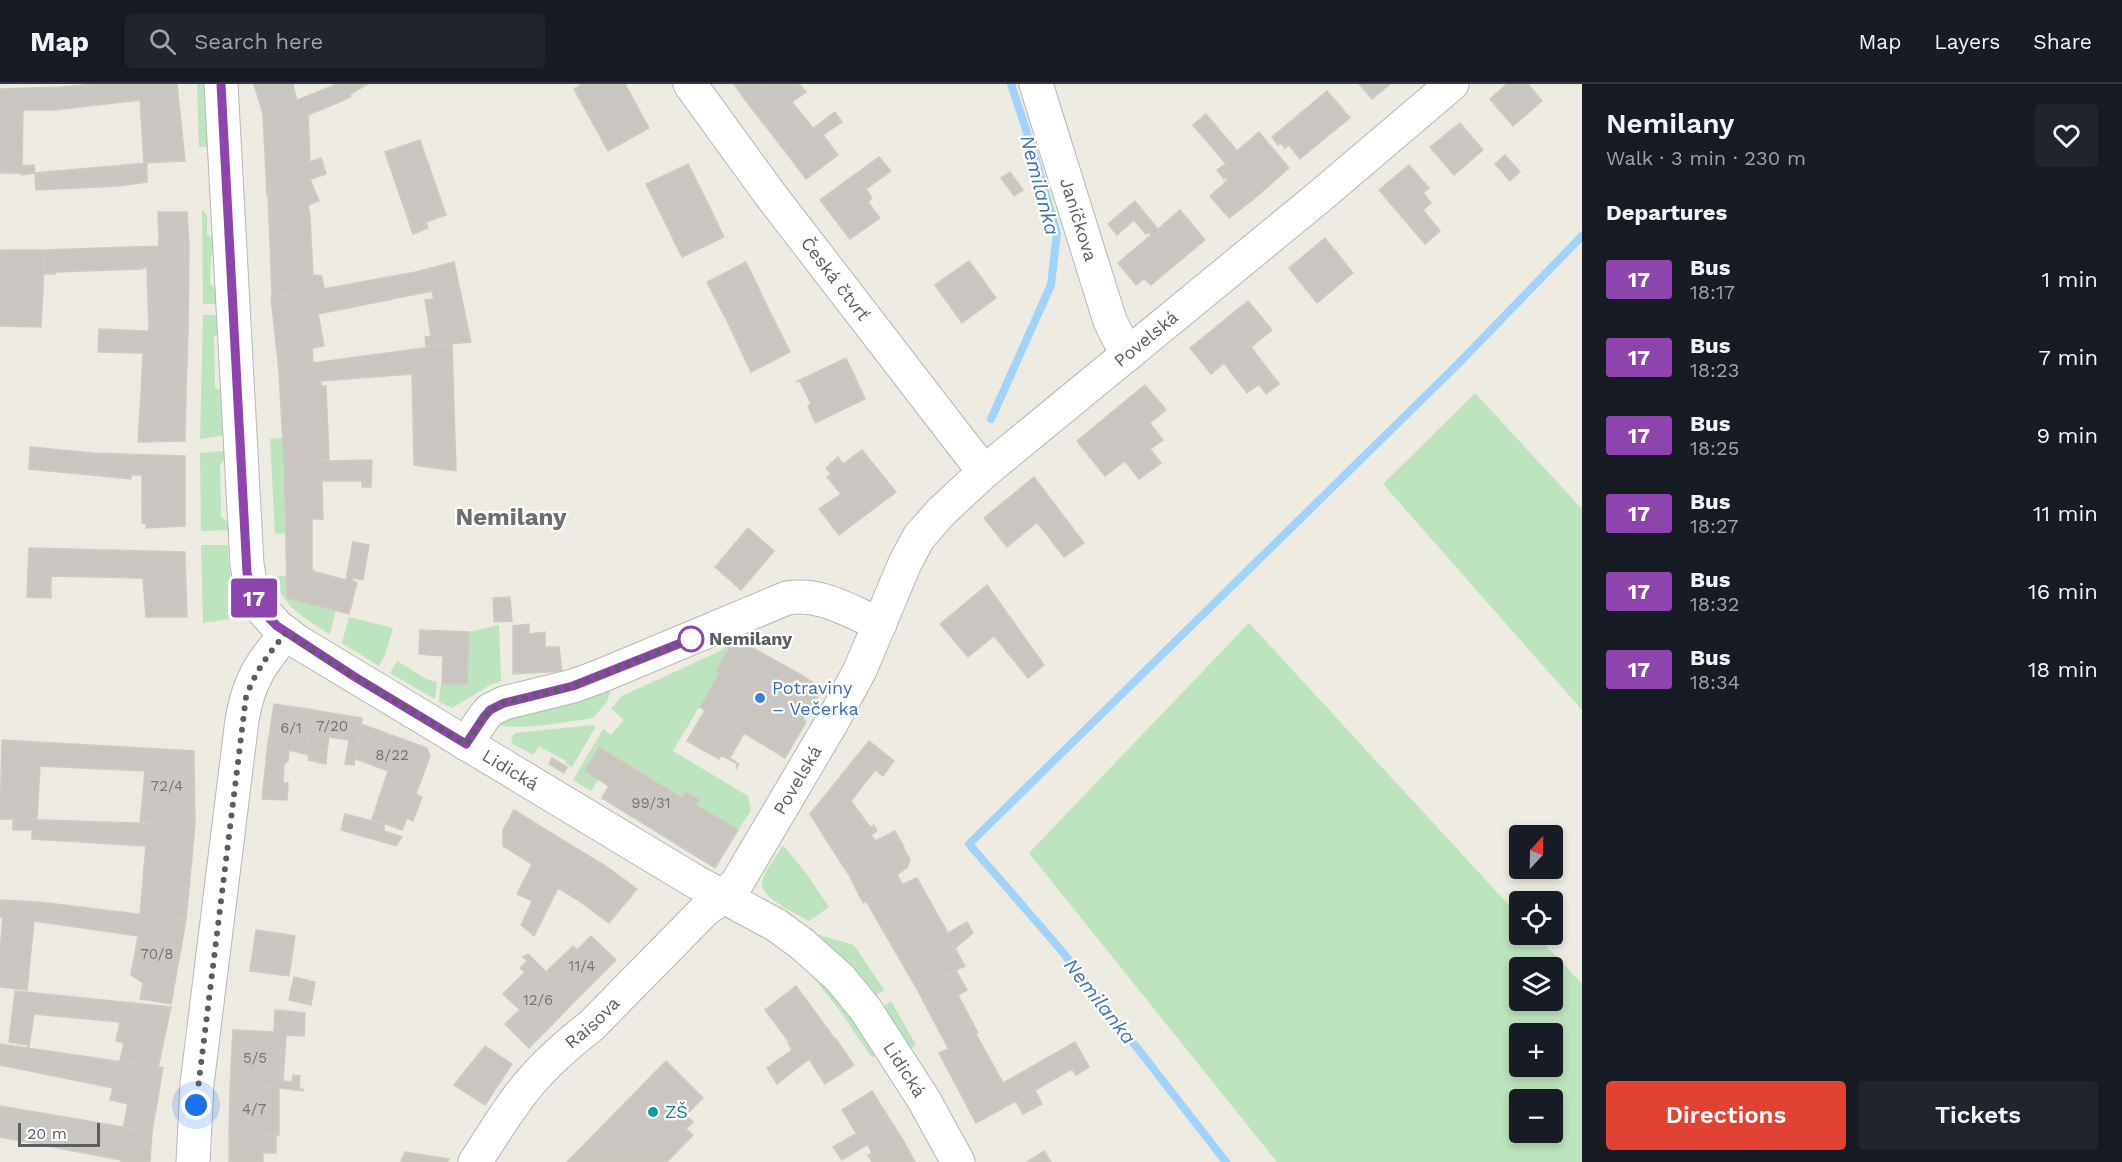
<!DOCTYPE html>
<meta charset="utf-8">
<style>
:root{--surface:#171b24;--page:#20242c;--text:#f1f3f6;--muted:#9ea1a6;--line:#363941;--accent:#e14232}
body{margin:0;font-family:"Work Sans",sans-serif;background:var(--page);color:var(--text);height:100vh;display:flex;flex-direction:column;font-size:22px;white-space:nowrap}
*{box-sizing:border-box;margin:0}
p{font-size:20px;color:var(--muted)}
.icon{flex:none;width:33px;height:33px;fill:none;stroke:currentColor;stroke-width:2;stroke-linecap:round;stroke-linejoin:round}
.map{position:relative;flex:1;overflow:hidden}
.sheet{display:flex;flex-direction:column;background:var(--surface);width:540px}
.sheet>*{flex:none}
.badge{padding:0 12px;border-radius:4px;font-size:21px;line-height:39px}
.needle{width:39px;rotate:22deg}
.controls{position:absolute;left:1509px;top:741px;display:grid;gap:12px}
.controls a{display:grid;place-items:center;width:54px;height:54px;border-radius:6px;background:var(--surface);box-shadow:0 3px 9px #0003;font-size:30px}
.scale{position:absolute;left:18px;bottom:15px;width:82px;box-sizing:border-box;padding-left:6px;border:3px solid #5a5d62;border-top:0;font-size:16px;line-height:21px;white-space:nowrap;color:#5a5d62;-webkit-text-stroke:4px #fff;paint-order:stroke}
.you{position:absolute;width:30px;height:30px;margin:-15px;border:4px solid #fff;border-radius:50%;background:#1a73e8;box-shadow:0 0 0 9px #1a73e833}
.map>.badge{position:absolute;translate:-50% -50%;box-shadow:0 0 0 3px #fff}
h2{padding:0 24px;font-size:22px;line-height:54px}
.round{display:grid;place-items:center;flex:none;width:63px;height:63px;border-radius:6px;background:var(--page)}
.head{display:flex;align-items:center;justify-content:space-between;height:102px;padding:0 24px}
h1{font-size:28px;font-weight:600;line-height:45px}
.cta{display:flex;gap:12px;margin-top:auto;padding:12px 24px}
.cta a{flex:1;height:69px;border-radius:6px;background:var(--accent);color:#fff;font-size:24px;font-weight:600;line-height:69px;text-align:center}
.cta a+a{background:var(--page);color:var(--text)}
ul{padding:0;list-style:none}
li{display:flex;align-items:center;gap:18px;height:78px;padding:0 24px}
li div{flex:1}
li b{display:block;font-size:22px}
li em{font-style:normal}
li .badge{min-width:66px;font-weight:700;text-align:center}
header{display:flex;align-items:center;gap:36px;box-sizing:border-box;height:84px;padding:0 30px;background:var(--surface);border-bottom:2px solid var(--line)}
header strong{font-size:28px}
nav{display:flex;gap:33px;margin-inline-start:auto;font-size:21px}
.search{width:420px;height:54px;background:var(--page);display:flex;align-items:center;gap:15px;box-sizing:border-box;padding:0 21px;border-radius:6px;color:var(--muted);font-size:22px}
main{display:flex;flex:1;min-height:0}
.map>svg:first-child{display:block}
</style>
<header>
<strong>Map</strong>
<div class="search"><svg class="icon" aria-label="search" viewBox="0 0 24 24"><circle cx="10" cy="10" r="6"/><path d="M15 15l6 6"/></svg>Search here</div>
<nav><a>Map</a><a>Layers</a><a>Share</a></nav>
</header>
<main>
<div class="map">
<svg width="1582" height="1078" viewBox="0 0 1582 1078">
<rect width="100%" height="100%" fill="#eceae1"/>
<path fill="#bee3bf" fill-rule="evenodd" d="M197,0H205L212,62L199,63Z
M202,126L207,131V150L216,156L217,165L211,172L210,199L219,209V220H203Z
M203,231H218L220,249L214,252L215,303L225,310L226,351L200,355Z
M1475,309L1582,425V626L1383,400Z
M283,354L285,449L275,450L270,355Z
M222,367L227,371L220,381L221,433L230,440L229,446L201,447L200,369Z
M201,461H228C229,488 231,510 244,533L203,539Z
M277,492H286L287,514L336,526L330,549L329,550C307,534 278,522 277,492Z
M349,533L393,544L385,571L379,582L342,559Z
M1249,539L1519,832L1520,850L1536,851L1582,900V1078H1277L1029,769ZM1520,884H1552V916H1520ZM1520,950H1552V982H1520ZM1520,1016H1552V1048H1520Z
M499,541L501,597L490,601L452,624L439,618L441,600H467L469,548Z
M733,558L717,586L720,588L673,667L748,712L751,727L738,746L696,721L699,715L686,708L682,713L600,663L585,687L598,696L591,707L573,696L603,645L611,651L624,636L611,625L622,612L718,568Z
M397,577L426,595L437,598L435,615L390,589Z
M611,605L607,618L593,634C571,637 516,648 498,640L500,637Z
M593,641L595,644L572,683L565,679L566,677L539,662L533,671L513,660L511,654L515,649Z
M783,761L806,789L829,823L809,837C797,830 759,813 762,799C764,786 777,772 783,761Z
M816,850L854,861L884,906L874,913L849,881Z
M806,885L824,899L879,969L872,974L838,924Z
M891,917L916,961L909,965L881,924Z"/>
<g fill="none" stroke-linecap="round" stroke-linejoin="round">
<path stroke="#a2d3fb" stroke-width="8" d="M991,335L1051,201L1057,149L1036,76L1011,0
M1226,1078L1061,866L969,760L1457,281L1582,152"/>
</g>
<path fill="#cac6c1" stroke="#d0cbc0" stroke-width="1.5" d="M96,0H177L185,77L144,79L140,16L54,26H23L22,82L34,81L35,89L21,91L20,89H0V5L61,3Z
M254,0H293L297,17L263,30Z
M337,0H368L350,10L351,13L308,31L309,53L265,70L263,30Z
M582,0H625L649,44L608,67L574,5Z
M734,0H769L746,17Z
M769,0H799L806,8L792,18L813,44L784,66L746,17Z
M1359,0H1390L1372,15Z
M1507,0H1528L1542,17L1513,42L1490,15Z
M1327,7L1350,34L1325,54L1303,27Z
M1303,27L1325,54L1300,75L1289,61L1285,64L1280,59L1278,61L1272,53Z
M835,28L842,38L823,51L838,71L806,95L784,66Z
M1206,30L1237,67L1259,48L1289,84L1255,114L1193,41Z
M1460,39L1483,66L1454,91L1430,63Z
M309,53L310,78L321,74L326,90L267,110L265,70Z
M420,56L446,131L426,138L428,144L413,150L385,68Z
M1505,71L1520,88L1510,97L1495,80Z
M879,73L891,87L866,105L872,114L868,118L880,134L850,155L820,116Z
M147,79V98L119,102L36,106L35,89Z
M688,80L706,116L664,136L646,100Z
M1226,80L1255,114L1229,134L1210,112L1228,96L1226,93L1224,95L1217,86Z
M1409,81L1429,104L1423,109L1431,119L1423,126L1440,147L1425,160L1379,106Z
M1010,88L1023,106L1014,112L1001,94Z
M310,95L319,117L308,121L310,134L313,191L322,192L324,205L272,212L268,110Z
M706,116L724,153L682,173L664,136Z
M1135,117L1182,175L1151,201L1144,195L1136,201L1118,179L1151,151L1149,148L1146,150L1134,136L1117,151L1108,140Z
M1180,126L1205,156L1182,175L1158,145Z
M158,128H187L189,161L159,162Z
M1325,154L1353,189L1317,219L1289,184Z
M189,161L188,249L149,247L147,183L141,185L55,188V190H44L45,166Z
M0,166H45L41,243L0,242Z
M969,177L996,214L962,239L935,201Z
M454,178L471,258L426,262L425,253L431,252L425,216L434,215L432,207L318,230L324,262L312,264L313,279L279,288L271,213L323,205L416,188Z
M746,178L767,222L729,241L707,198Z
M1248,217L1272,246L1251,263L1279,300L1266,310L1216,243Z
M767,222L790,268L751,288L729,241Z
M1216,243L1259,300L1247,309L1224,279L1211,290L1190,264Z
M99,245L188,249L186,311L141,309L143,269L98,268Z
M452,260L456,387L414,381L412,290L321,297V302H326L329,376L284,378L279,288L313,279Z
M846,274L865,315L815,339L808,322L811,320L800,297L796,298Z
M1145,301L1166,326L1150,339L1163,356L1150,365L1118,323Z
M141,309L186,311L185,357L138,358Z
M1118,323L1161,379L1139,395L1125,377L1105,392L1077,357Z
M30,363L92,369L185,372V419L142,413V391H131V395L29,385Z
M862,366L896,408L839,451L819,425L841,410L827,393L831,390L826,384L838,373L843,380Z
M372,376L371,403H362V397H322L323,435H312V463L286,464L284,378Z
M1034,393L1084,459L1064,473L1037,438L1007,463L984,434Z
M142,413L185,419V442L146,444L147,440L142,439Z
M748,444L774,467L741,506L715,483Z
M353,458L369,461L363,496L352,494L353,497L357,499L349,530L287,514L286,464L312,463V487L346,496Z
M29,464L185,468L187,533H146L143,494L51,492V514L27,513Z
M987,501L1044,581L1028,594L994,552L968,573L940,540Z
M510,513L512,537L494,538L493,514Z
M529,540V550L545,548V563H559L562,587L513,590V542Z
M420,546L469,548L467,600H442L443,572L419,570Z
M735,554L803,592L822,605L803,636L806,638L785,674L744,649L730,674L739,680L736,685L737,680L721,671L719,675L687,657L705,626L700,623L720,588L716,587Z
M274,620L313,626L307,665L327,667L326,680L308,676L309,671L289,666L288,677L284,680L283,699H288L287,716L262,715L268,659Z
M313,626L362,634L354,681L345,680L349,656L329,653L327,667L307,665Z
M361,640L427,664L430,672L416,710L422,713L413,737L407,734L402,746L372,735L388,687L356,675Z
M2,656L194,667L195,741L140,739L145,687L40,682L37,735H0Z
M869,657L894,677L883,692L875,686L851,717L870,743L832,765L810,730Z
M599,663L682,714L686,708L699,715L696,721L738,746L715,784L602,714L609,702L585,687Z
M552,674L567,683L564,689L549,680Z
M514,726L561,755L532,817L517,810L532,780L503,762V746Z
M345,730L384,740V747L402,753L396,762L341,746Z
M13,735L195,741L186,836L140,830L146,762L32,755V746H13Z
M874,741L877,747L871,751L875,757L895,747L904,763L849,791L832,765Z
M561,755L607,783L581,818L558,804L534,852L521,841Z
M903,763L910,775L907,784L897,790L902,800L887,807L886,806L863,819L849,791Z
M607,783L637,805L609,839L581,818Z
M917,794L948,849L967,838L973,849L955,864L965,882L917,905L866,817L886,806L887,807Z
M0,816L39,818L186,836L171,920L140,915L143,899L131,891L138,852L34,837L27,906L0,903V867L3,833H0Z
M256,846L295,852L289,892L250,887Z
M591,852L616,876L575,917L547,887L573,862L577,866Z
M528,870L575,917L529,964L505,940L520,926L503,910L525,888L520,884L527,877L523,873Z
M956,887L967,906L958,911L978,949L948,964L917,905Z
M294,893L315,898L311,921L289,916Z
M796,902L821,936L789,958L765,926Z
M15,907L171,923L158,984L120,977L124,959L116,957L120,938L34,930L29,964H27L28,961L9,958Z
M275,926L305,929L304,952L286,951L283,997L292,998L293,991L300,992L299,1005H303V1007L271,1003L230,1004L233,946L274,948Z
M821,936L835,955L777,1000L767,984L792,966L788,959Z
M976,950L1003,999L966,1020L939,969Z
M836,955L854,981L825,1000L809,975Z
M1075,958L1089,983L1076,991L1072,985L1035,1006L1042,1020L1023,1030L1016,1017L976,1039L966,1020Z
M0,960L163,984L152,1048L123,1044L128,1020L110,1016L113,1004L0,981Z
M485,962L512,980L485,1021L454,1001Z
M666,977L703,1014L686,1031L693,1038L686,1045L693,1051L667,1078H567Z
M271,1003L279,1004V1051L229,1052L230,1004Z
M872,1007L887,1031L856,1049L842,1026Z
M0,1022L152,1048L150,1078H121V1076L0,1053Z
M887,1031L903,1056L872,1070L868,1060L842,1076L833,1063Z
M276,1051V1069H263V1078H229V1052Z
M903,1056L915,1078H872L868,1071Z
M1044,1067L1051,1078H1027Z
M405,1068L449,1075L447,1078H401Z"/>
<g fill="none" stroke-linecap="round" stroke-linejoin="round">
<defs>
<g id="minor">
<path id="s1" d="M221,0L247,480L251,505L259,522L277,542L298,558L696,798L776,841L802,860L840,894L866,926L924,1016L958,1078"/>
<path id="s2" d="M690,0L769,109L984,388"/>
<path id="s3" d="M1036,0L1110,237L1127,271"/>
<path d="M466,660L484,633L490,626L504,619L573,602L598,593L787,514C821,508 850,528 880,540"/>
<path d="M193,1078L197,1000L242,636C249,595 261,580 286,549"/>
<path id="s4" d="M475,1078C489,1057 502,1035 517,1015C537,987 564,963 591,942L705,826L723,813L737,799L832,638L860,586L905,479L919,453L941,428L984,388L1319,113L1452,0"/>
</g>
</defs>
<use href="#minor" stroke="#b4b7bb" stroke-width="35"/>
<use href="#minor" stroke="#fff" stroke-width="33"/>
</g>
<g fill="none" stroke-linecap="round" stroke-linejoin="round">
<defs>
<path id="line" d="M221,0L247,489L254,514L264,529L277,542L355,593L466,660L484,633L490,626L504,619L573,602L691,555"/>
</defs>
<use href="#line" stroke="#fff" stroke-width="14"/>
<use href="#line" stroke="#8e44ad" stroke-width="9"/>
<path stroke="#5a5d62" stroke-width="6" stroke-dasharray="0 10.8" d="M196,1021L246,613C255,588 269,569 286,549L355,593L466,660L484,633L490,626L504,619L573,602L691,555"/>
</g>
<circle fill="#fff" stroke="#8e44ad" stroke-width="3" cx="691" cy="555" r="12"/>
<circle fill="#3f7fe0" stroke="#fff" stroke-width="2" cx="760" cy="614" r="6"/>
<circle fill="#0f9aa8" stroke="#fff" stroke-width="2" cx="653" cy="1028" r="6"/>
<g text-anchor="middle" stroke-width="4.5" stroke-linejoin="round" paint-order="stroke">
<g font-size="15" fill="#76777a">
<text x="332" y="647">7/20</text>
<text x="291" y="649">6/1</text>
<text x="392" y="676">8/22</text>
<text x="167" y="707">72/4</text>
<text x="651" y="724">99/31</text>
<text x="157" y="875">70/8</text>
<text x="582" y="887">11/4</text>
<text x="538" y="921">12/6</text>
<text x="255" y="979">5/5</text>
<text x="254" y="1030">4/7</text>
</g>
<g font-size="18" fill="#5a5d62" stroke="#fff">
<text dy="6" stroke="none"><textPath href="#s3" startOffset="142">Janíčkova</textPath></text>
<text dy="6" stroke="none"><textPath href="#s2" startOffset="243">Česká čtvrť</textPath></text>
<text dy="6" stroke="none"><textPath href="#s4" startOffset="1078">Povelská</textPath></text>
<text dy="6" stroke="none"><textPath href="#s1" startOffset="826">Lidická</textPath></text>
<text dy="6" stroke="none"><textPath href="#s4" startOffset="504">Povelská</textPath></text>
<text dy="6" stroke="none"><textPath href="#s4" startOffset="183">Raisova</textPath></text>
<text dy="6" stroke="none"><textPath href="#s1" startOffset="1329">Lidická</textPath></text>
</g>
<g font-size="18" font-weight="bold" fill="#5a5d62" stroke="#fff" text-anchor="start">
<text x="709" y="561">Nemilany</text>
</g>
<g font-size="18" fill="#366cbe" stroke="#fff" text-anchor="start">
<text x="772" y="610">Potraviny<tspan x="772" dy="21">– Večerka</tspan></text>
</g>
<g font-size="18" fill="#0d838f" stroke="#fff" text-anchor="start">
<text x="665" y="1034">ZŠ</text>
</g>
<g font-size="20" font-style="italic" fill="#4274ac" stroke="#fff">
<text transform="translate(1040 101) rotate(75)" y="7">Nemilanka</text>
<text transform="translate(1100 917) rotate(52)" y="7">Nemilanka</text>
</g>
<g font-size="24" font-weight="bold" fill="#6b6f73" stroke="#fff">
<text x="511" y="441">Nemilany</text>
</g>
</g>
</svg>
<div class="controls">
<a><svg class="needle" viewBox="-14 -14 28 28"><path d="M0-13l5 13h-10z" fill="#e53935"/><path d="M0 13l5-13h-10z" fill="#9ea1a6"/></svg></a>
<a><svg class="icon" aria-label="locate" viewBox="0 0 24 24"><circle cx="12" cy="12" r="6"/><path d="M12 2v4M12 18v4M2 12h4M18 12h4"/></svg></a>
<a><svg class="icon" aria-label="layers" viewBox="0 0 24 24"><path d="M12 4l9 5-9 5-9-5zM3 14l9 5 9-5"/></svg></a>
<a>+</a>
<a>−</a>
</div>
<div class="scale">20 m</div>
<div class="you" style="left:196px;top:1021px"></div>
<b class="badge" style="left:254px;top:514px;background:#8e44ad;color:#fff">17</b>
</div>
<section class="sheet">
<div class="head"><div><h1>Nemilany</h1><p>Walk · 3 min · 230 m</p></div><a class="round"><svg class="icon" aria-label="heart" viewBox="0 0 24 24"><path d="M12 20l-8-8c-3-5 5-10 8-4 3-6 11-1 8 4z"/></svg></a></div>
<h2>Departures</h2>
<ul>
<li><span class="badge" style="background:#8e44ad;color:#fff">17</span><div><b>Bus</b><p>18:17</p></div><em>1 min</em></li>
<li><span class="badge" style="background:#8e44ad;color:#fff">17</span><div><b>Bus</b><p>18:23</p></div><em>7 min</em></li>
<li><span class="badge" style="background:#8e44ad;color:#fff">17</span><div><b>Bus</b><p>18:25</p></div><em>9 min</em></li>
<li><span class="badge" style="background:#8e44ad;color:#fff">17</span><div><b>Bus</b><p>18:27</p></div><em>11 min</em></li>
<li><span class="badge" style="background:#8e44ad;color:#fff">17</span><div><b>Bus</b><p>18:32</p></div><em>16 min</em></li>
<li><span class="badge" style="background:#8e44ad;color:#fff">17</span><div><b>Bus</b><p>18:34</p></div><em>18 min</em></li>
</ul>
<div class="cta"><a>Directions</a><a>Tickets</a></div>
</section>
</main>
